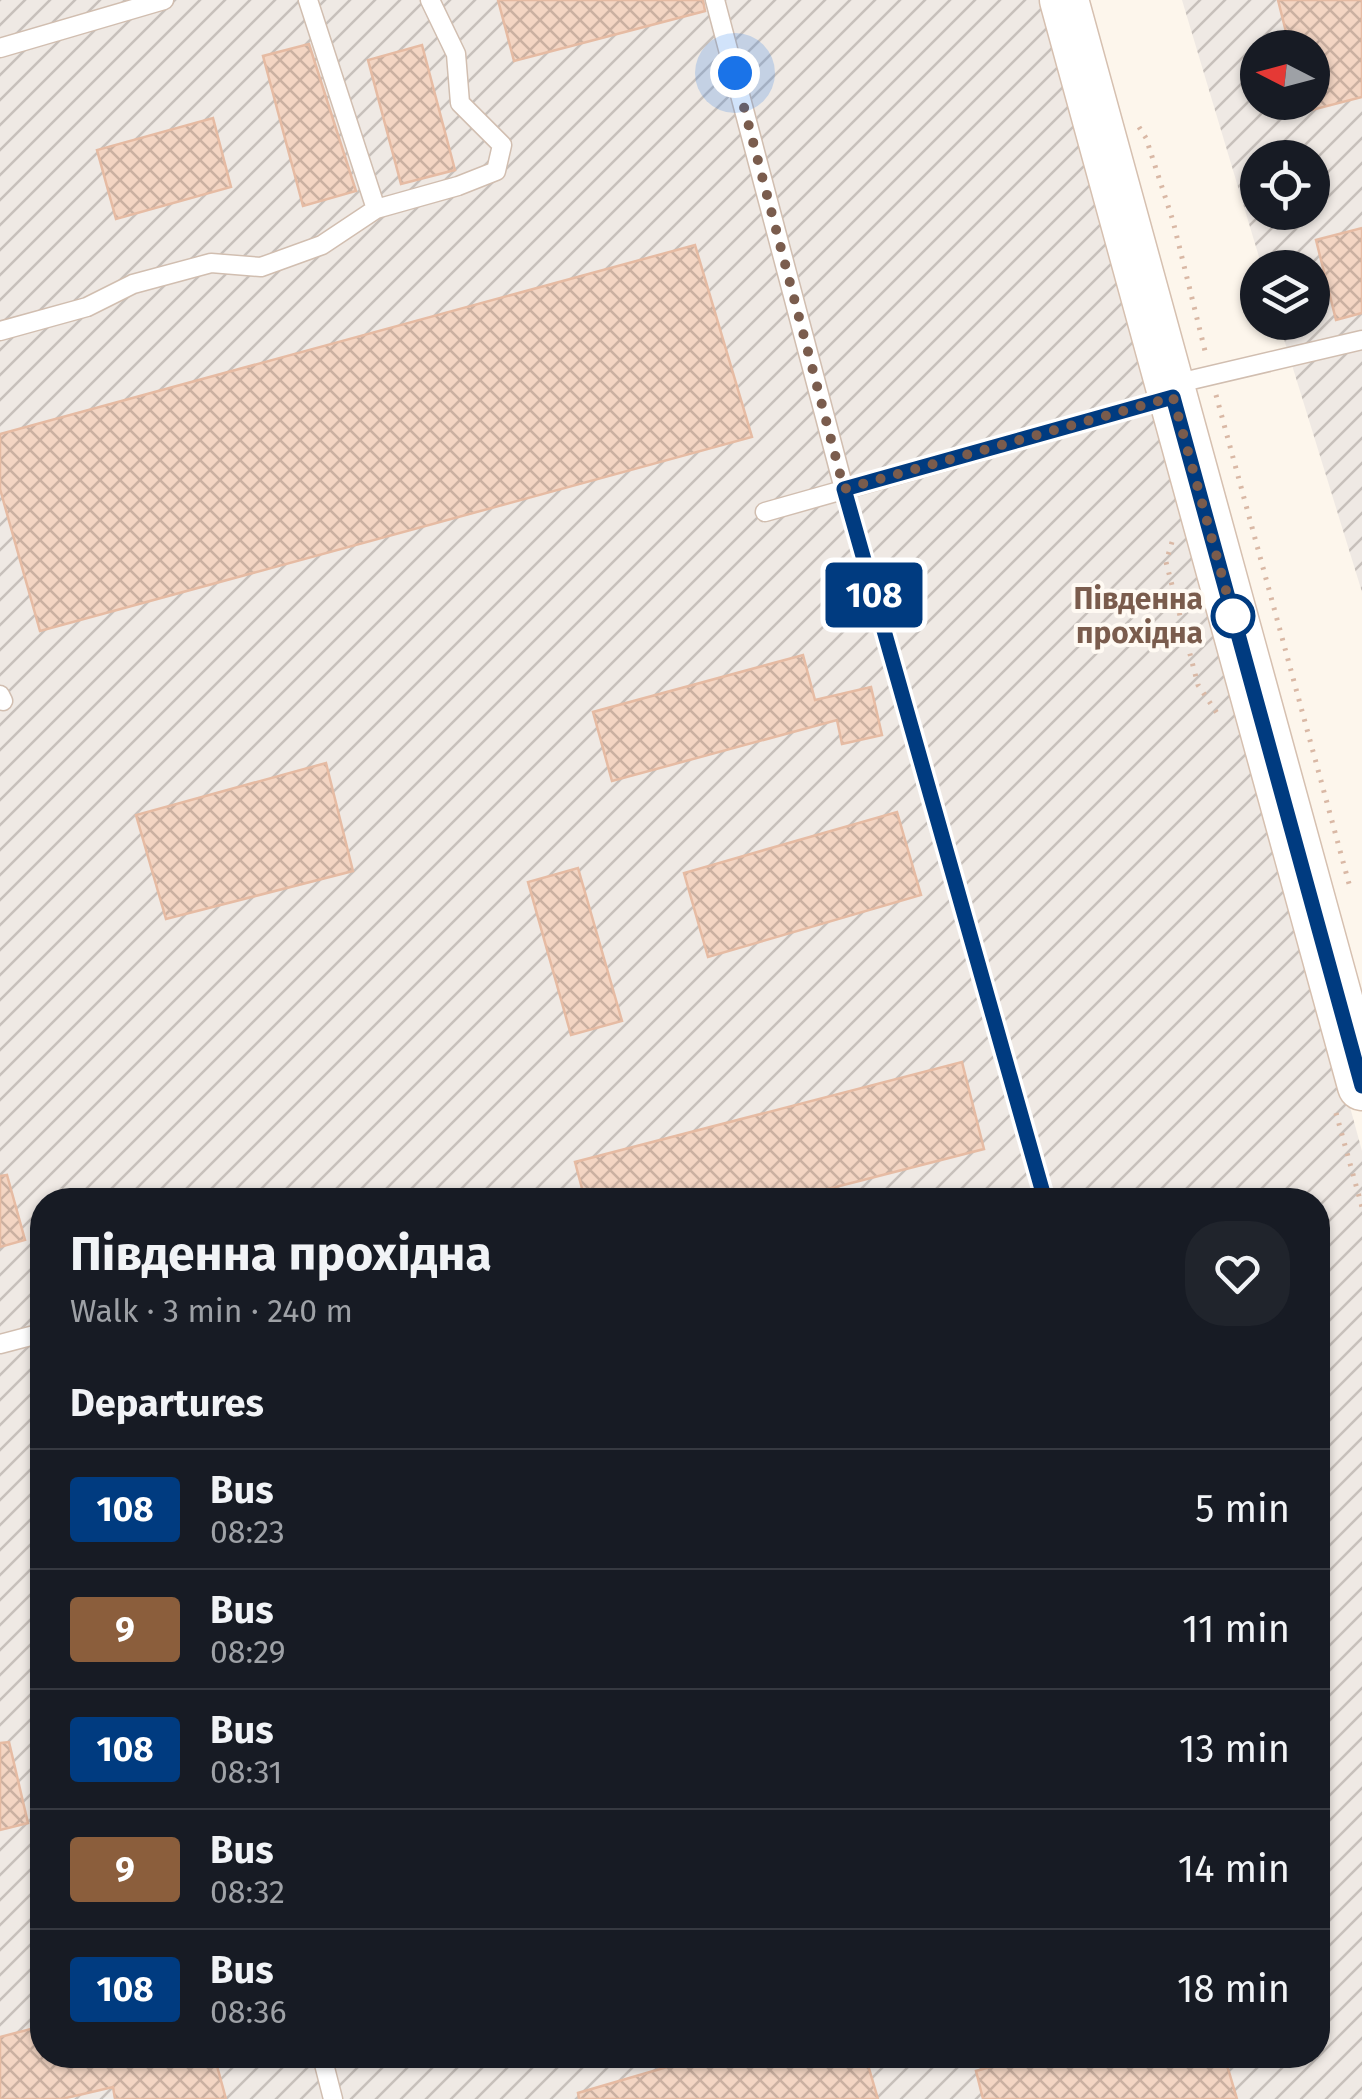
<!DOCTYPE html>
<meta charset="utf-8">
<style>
:root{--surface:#171b24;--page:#20242c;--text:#f1f3f6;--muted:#9ea1a6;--line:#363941}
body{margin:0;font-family:"Fira Sans",sans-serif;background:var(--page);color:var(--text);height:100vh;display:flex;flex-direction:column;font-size:38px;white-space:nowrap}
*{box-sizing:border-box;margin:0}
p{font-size:32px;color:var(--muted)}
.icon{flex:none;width:55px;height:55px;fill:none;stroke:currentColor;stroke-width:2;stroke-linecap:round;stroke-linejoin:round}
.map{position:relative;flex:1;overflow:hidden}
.sheet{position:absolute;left:30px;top:1188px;width:1300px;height:880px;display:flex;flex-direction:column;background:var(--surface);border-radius:40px;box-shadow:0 2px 8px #0004}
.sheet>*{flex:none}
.badge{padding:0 20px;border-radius:8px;font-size:35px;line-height:65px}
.needle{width:65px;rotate:276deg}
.fabs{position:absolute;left:1240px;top:30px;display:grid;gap:20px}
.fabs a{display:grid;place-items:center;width:90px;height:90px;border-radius:50%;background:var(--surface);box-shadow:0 2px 8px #0004;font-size:50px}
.you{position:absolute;width:50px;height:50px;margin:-25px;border:8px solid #fff;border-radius:50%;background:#1a73e8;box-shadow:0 0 0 15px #1a73e833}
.map>.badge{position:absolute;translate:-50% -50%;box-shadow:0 0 0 5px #fff}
h2{padding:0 40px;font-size:38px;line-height:90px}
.round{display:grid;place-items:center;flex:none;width:105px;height:105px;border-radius:40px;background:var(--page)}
.overview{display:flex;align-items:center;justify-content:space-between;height:170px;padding:0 40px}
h1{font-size:48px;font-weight:700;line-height:75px}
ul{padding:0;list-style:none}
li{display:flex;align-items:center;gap:30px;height:120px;padding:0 40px;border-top:2px solid var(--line)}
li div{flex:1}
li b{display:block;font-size:38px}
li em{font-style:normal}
li .badge{min-width:110px;font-weight:700;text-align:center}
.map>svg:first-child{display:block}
</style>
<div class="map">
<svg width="1362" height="2099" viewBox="0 0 1362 2099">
<defs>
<pattern id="industrial-furrows" width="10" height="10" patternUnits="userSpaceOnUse" patternTransform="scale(2.5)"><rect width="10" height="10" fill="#efe9e4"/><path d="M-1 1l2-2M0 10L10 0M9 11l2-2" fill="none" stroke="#c7c0bb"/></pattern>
<pattern id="building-cross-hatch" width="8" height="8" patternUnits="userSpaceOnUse" patternTransform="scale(2.5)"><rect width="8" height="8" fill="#f3d5c3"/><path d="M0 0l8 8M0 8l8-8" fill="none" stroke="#cab0a1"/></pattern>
</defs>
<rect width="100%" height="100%" fill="#fdf6ec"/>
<path fill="url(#industrial-furrows)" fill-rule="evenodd" d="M0,0H1048L1362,1151V2099H0ZM42,1200H1318V2055H42Z
M1182,0H1362V592L1279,323L1312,322V268L1262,267ZM1258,48H1312V102H1258ZM1258,158H1312V212H1258Z"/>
<path fill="url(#building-cross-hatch)" stroke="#e6bba3" stroke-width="2.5" d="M498,0H703L705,11L514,61Z
M1278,0H1362V97L1312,110V48H1290Z
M309,44L356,191L303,206L263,56Z
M422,45L455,170L401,184L368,60Z
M213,118L231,187L116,219L97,150Z
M1362,228V313L1336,320L1316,240Z
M695,245L752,437L40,631L0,489V434Z
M803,655L815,700L871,687L882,735L842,744L837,720L612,781L593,712Z
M326,763L353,871L166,919L136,815Z
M897,812L921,895L708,957L684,873Z
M578,868L622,1021L571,1035L528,882Z
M962,1062L984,1149L785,1200H585L575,1162Z
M7,1175L25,1240L0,1247V1176Z
M9,1742L28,1823L0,1830V1743Z
M42,2026V2055H214L226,2099H115L113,2087L62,2099H0V2037Z
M708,2055H865L878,2099H579L578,2093Z
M1033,2055H1224L1237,2099H983L976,2071Z"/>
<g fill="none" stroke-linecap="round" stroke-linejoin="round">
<defs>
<path id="service" d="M308,0L376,209L458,186L496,171L502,145L460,103L456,54L430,0
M715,0L844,489L1045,1200
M0,48L164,0
M0,331L87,307L133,284L211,263L261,267L322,245L376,209
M1170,385L1362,340
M765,512L1169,398
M0,695L3,701
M0,1344L42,1333
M324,2064L333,2099"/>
<path id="secondary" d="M1064,0L1362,1086"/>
</defs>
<use href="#service" stroke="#d1beb0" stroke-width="21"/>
<use href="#secondary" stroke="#d6c0b0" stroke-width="51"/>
<path stroke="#d9b8a5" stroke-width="5" stroke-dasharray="2.5 8" stroke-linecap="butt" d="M1139,127L1146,138L1173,221L1206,355
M1216,395L1351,891
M1172,542L1166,562L1198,685L1221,719
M1336,1113L1362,1207"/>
<use href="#service" stroke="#fff" stroke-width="18"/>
<use href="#secondary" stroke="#fff" stroke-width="48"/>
</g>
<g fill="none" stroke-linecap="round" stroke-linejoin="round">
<defs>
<path id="line" d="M1045,1200L844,489L1173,397L1362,1086"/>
</defs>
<use href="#line" stroke="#fff" stroke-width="22"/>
<use href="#line" stroke="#003b80" stroke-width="15"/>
<path stroke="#7a5c4d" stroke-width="10" stroke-dasharray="0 18" d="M735,73L844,489L1173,397L1233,616"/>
</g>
<circle fill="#fff" stroke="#003b80" stroke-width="5" cx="1233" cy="616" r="20"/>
<g text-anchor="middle" stroke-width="8" stroke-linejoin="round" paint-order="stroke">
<g font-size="30" font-weight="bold" fill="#7a5c4d" stroke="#fffaf3" text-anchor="end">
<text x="1203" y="609">Південна<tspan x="1203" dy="34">прохідна</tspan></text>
</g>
</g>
</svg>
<div class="fabs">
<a><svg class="needle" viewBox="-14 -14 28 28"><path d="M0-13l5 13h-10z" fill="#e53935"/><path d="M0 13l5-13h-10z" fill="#9ea1a6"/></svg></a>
<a><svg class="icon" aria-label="locate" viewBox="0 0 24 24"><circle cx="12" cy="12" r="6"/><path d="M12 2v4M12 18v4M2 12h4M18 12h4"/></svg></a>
<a><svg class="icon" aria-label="layers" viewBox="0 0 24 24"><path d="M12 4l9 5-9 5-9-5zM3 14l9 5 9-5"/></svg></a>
</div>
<div class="you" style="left:735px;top:73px"></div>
<b class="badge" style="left:874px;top:595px;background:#003b80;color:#fff">108</b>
<section class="sheet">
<div class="overview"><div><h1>Південна прохідна</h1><p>Walk · 3 min · 240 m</p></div><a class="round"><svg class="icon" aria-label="heart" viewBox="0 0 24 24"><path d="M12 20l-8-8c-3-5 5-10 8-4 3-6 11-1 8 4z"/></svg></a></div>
<h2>Departures</h2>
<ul>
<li><span class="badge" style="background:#003b80;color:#fff">108</span><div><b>Bus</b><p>08:23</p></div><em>5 min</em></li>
<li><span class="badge" style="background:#8b5e3c;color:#fff">9</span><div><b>Bus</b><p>08:29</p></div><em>11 min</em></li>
<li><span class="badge" style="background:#003b80;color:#fff">108</span><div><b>Bus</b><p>08:31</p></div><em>13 min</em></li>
<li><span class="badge" style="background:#8b5e3c;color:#fff">9</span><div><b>Bus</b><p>08:32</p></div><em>14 min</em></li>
<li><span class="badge" style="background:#003b80;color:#fff">108</span><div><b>Bus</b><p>08:36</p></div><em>18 min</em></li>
</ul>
</section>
</div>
